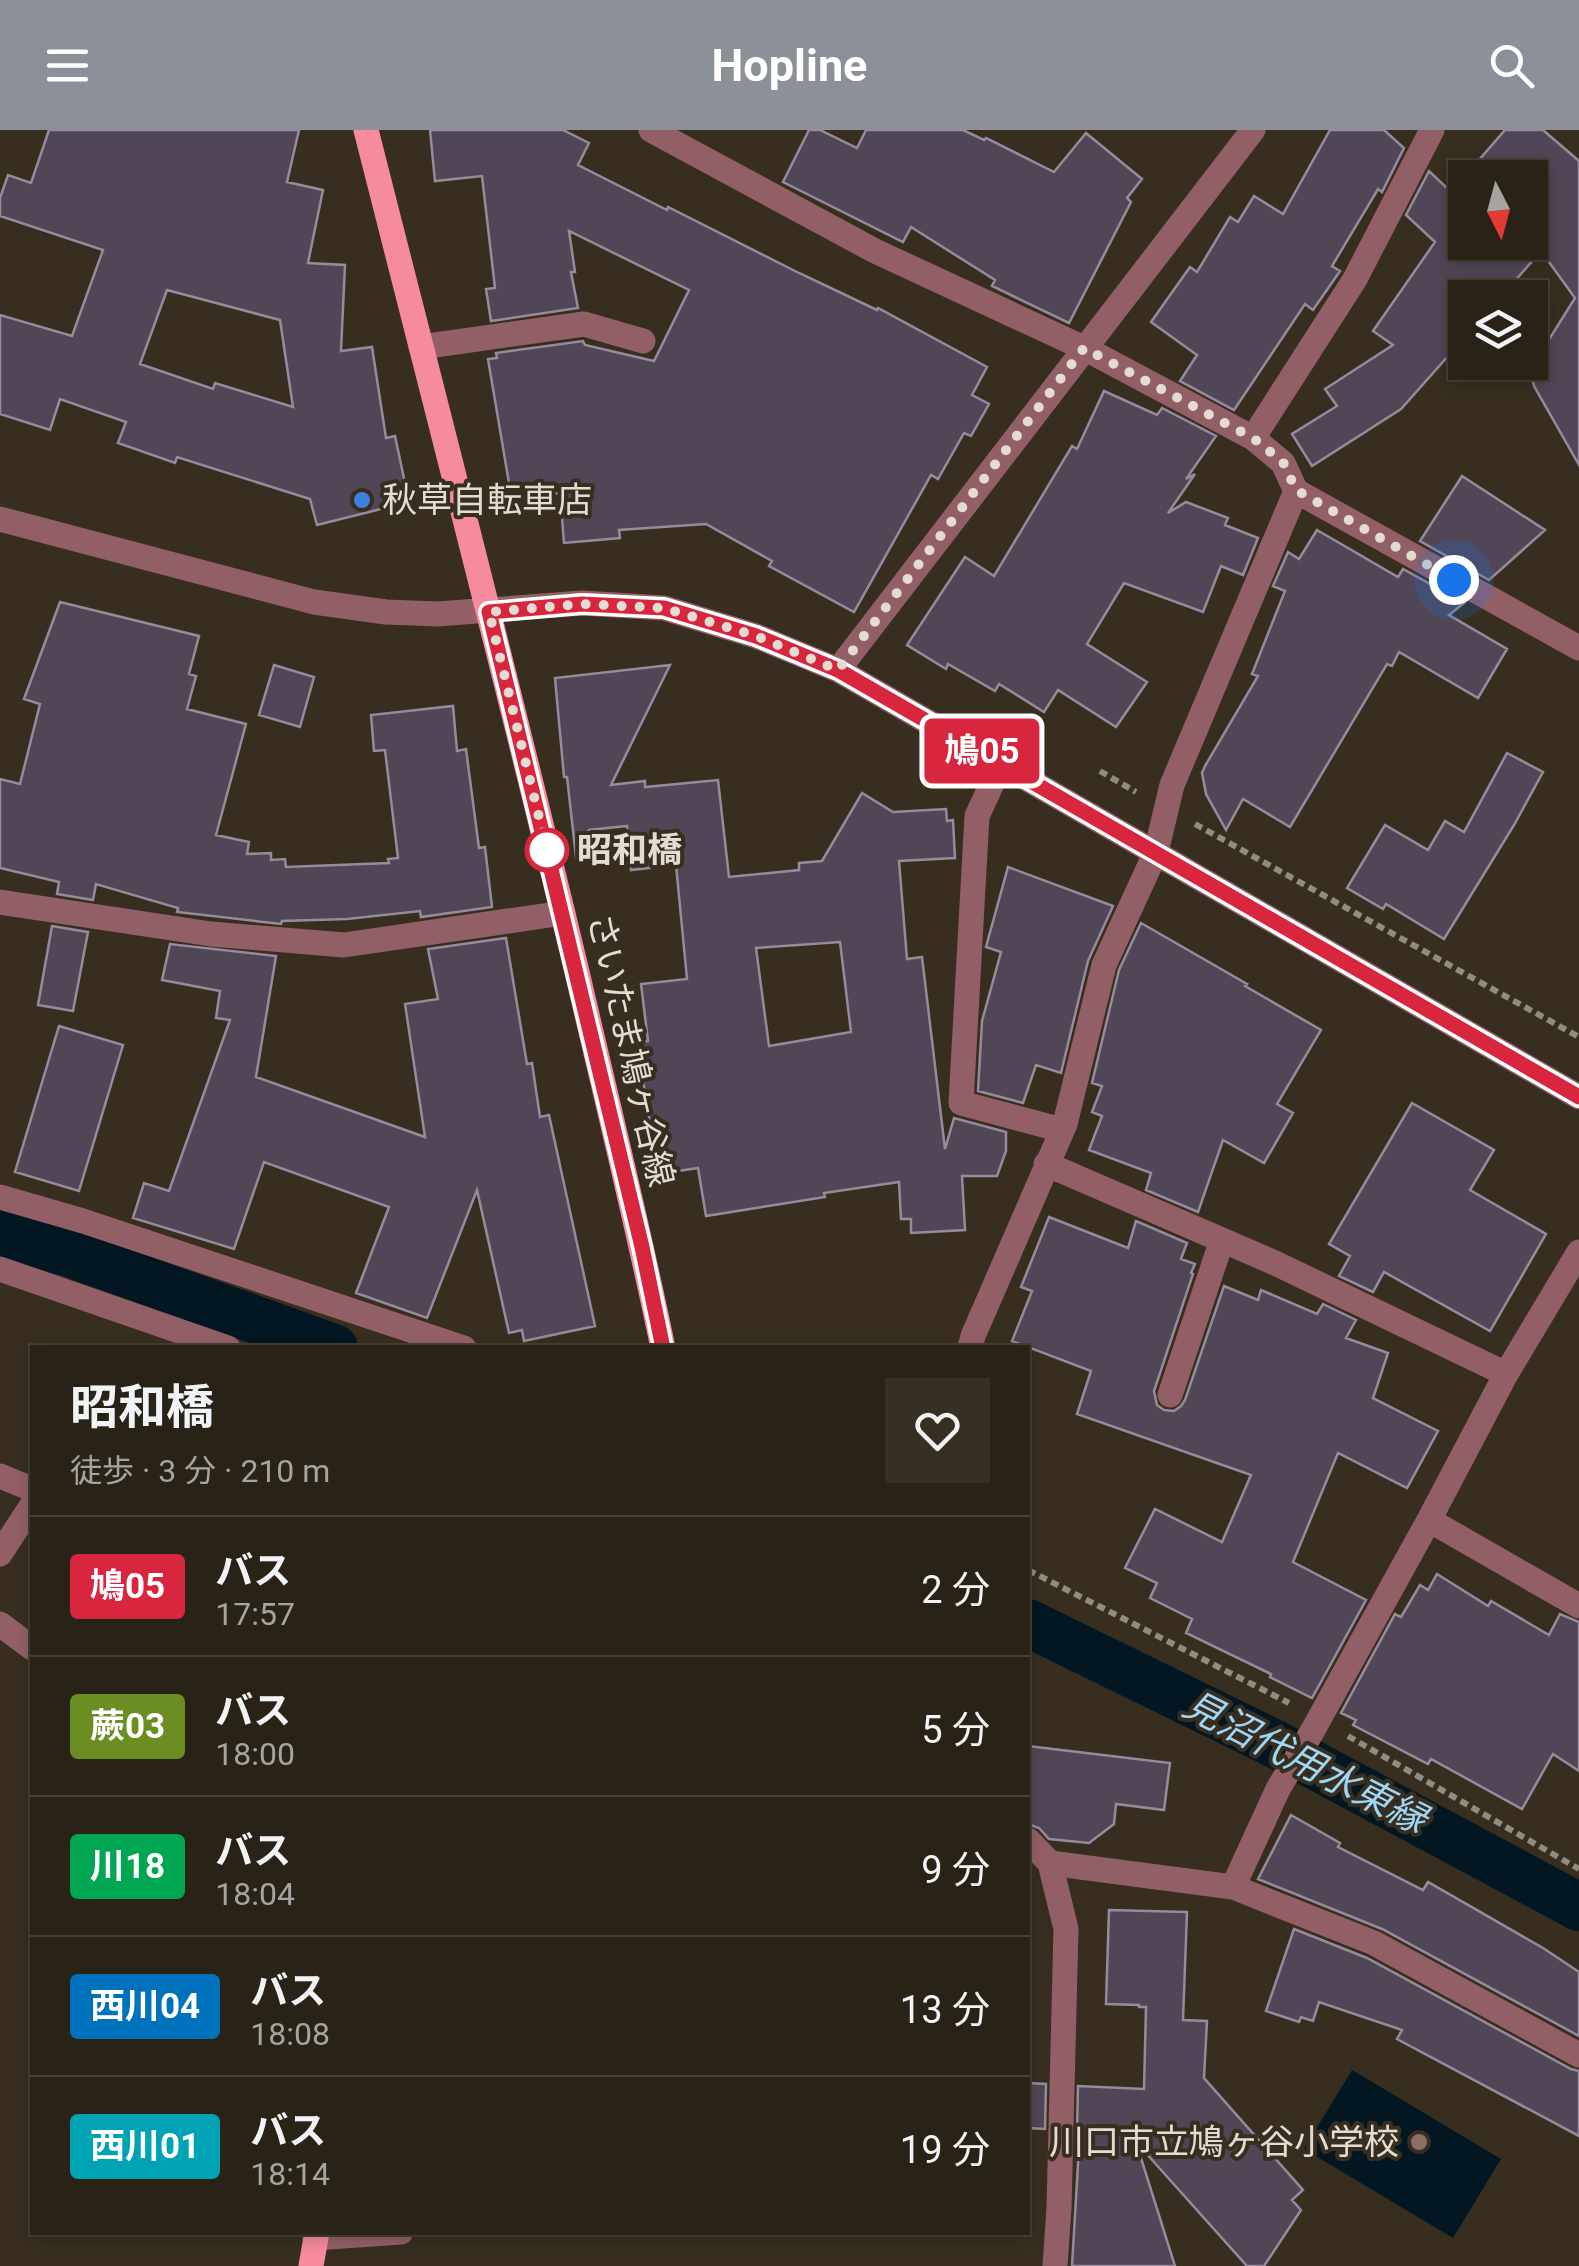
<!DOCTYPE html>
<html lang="ja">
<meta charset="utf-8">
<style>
:root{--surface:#292217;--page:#352f24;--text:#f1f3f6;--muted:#a5a4a1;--line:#453f36;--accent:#8c9099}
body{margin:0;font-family:Roboto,"Noto Sans JP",sans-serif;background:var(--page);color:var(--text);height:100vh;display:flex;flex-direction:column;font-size:38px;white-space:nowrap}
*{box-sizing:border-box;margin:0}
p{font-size:32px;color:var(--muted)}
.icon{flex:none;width:55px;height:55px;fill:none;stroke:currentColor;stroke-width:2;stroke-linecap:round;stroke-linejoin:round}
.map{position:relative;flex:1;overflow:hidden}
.side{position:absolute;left:30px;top:1215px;width:1000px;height:890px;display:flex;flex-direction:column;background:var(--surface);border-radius:0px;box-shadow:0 5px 15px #0003,0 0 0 2px var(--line)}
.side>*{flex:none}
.badge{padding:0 20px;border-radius:8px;font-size:35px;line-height:65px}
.needle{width:65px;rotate:174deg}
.tools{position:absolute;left:1448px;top:30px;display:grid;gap:20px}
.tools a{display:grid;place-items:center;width:100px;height:100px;border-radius:0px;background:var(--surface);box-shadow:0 5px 15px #0003,0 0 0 2px var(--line);font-size:50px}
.you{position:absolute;width:50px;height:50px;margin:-25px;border:8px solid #fff;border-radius:50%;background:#1a73e8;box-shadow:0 0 0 15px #1a73e833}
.map>.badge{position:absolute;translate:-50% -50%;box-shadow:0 0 0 5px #fff}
.round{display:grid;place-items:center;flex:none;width:105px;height:105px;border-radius:0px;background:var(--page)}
.summary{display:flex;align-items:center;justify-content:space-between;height:170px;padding:0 40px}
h1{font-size:48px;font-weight:700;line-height:75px}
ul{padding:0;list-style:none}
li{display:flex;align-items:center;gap:30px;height:140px;padding:0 40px;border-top:2px solid var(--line)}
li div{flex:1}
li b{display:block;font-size:38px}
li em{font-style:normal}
li .badge{min-width:110px;font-weight:700;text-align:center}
header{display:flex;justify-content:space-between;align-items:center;height:130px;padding:0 40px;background:var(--accent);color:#fff;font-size:45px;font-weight:700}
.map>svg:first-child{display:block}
</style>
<header><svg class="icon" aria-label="menu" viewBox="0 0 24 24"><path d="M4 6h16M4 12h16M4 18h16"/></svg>Hopline<svg class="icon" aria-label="search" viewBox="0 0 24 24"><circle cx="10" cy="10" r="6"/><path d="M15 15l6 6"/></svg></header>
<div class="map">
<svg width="1579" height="2136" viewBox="0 0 1579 2136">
<rect width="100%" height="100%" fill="#372e1f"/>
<path fill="#021722" d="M1352,1940L1501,2029L1453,2108L1304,2019Z"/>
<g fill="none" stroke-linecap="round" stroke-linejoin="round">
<path stroke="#021722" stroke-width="48" d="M0,1103L66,1122L334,1218
M1028,1493L1273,1613L1579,1777"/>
</g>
<path fill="#504655" stroke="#968b9c" stroke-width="2.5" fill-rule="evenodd" d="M49,0H299L287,52L323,60L308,133L345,135L341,221L372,217L386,308L395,306L409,372L317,395L310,369L177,327L175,333L118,313L126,292L60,269L50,300L0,284V185L72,206L103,120L0,86V68L8,45L31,53ZM167,160L280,190L293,277L215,253L213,259L140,234Z
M430,0H563L589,13L578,35L667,80L668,77L799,143L877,180L878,178L987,237L972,265L989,274L971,306L964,303L938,349L931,345L854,482L769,436L772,431L706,394L619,400L620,408L564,413L560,363L512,371L488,229L497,228L496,223L583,211L585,215L654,231L689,160L569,101L575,142H571L578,178L491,191L486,159L495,158L482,46L435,51Z
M809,0H820L857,18L866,0H963L984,10L986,8L1054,42L1086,3L1142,49L1127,68L1131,72L1069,193L992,156L995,150L911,97L903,112L783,52Z
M1330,0H1384L1404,18L1382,62L1378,59L1332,136L1340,141L1313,180L1305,174L1234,280L1180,251L1197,225L1151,192L1190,137L1197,142L1230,87L1238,92L1254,66L1283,84Z
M1505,0H1543L1579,31V335L1534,256L1530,240L1575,168L1541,121L1500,168H1465V207L1401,279L1312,336L1292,304L1337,276L1325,259L1393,215L1373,201L1435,112L1406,85L1429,41L1451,62ZM1465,48H1530V112H1465Z
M1104,261L1157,285L1162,278L1216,306L1186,349L1195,344L1168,383L1186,372L1228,388L1225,395L1258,408L1243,445L1221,436L1203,482L1124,453L1087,514L1147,552L1116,597L1058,560L1044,582L999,554L995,561L948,534L946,539L907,515L965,427L994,446L1072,316L1077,319Z
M1462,346L1545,400L1489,450L1420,411Z
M1317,400L1398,447L1403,439L1464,473L1449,485L1507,519L1478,568L1399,522L1392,536L1387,534L1290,697L1243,669L1226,700L1206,664L1202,643L1205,636L1258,546L1252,544L1285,461L1273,456L1288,422L1299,429Z
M60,472L199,506L189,544L196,546L187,579L246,594L216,705L249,712L247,724L271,723V730L285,729L286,737L389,733L388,729L398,728L385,620L374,621L371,585L453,576L457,621L466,619L479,718L485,717L492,777L421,787L420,781L347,789L282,791L281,794L177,782L178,778L96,754L93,770L57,764L59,752L0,738V649L20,654L40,574L24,569Z
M274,535L314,547L300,597L259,585Z
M670,535L611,655L645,651V657L718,650L729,747L799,740V733L822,731L862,663L893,682L946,679L947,691L953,690L955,728L899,731L907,829L922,827L945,1019L954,988L1006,1002V1021L997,1046H962L965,1100L911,1103V1089H901L899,1052L824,1063L825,1067L706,1086L698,1038L658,1044L637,913L648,911L641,854L687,849L676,735L631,740L627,696L589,700L576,727L567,647H564L555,548ZM840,812L851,902L769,916L756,818Z
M1507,623L1543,642L1514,695L1444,809L1386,774L1383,779L1347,758L1385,695L1428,720L1445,691L1464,702Z
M1008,737L1113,776L1088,831L1061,943L1036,935L1023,973L978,961L982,891L1001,822L986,817Z
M1141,793L1247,854L1245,856L1321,900L1277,974L1293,983L1264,1033L1223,1010L1198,1082L1146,1060L1151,1043L1089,1020L1102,986L1092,982L1102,956L1092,953L1119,840Z
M52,796L88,802L73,881L38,875Z
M506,808L527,934L532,933L540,987L549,985L595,1196L524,1211L522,1200L509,1203L477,1060L427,1188L356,1163L389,1077L264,1032L234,1119L133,1088L144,1053L169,1061L230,890L216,888L220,861L162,850L170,814L276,826L256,947L425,1007L405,874L438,869L428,819Z
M59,896L123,915L79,1061L15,1042Z
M1412,973L1494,1020L1470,1060L1546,1104L1490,1201L1384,1142L1373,1162L1339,1146L1350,1126L1329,1114Z
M1049,1087L1128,1118L1136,1091L1187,1113L1181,1129L1195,1134L1191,1143L1193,1144L1154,1261L1157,1275L1164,1280L1174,1281L1181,1276L1185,1270L1224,1156L1258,1170L1261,1160L1317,1184L1323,1174L1356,1190L1346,1208L1388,1223L1373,1268L1438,1301L1407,1358L1338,1323L1293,1432L1366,1470L1312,1568L1270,1547L1271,1544L1186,1503L1192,1489L1150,1468L1157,1453L1125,1438L1155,1379L1222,1412L1251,1345L1077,1284L1091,1241L1012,1211L1032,1161L1021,1157Z
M1437,1444L1488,1476L1491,1471L1549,1505L1560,1484L1579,1492V1641L1553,1624L1522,1679L1431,1629L1428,1634L1353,1595L1356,1590L1341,1583L1395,1484L1401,1487L1420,1455L1428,1460Z
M1028,1616L1170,1633L1164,1680L1116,1674L1114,1694L1089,1713L1049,1709L1039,1698L1028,1694Z
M1291,1685L1340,1713L1338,1717L1423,1760L1428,1752L1543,1818L1579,1842V1906L1382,1799L1258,1749Z
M1109,1780L1187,1782L1183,1890L1207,1891L1204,1948L1303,2060L1292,2070L1301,2080L1264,2136H1247L1136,2012L1175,2136H1072L1080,2000H1077L1078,1956L1144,1959L1146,1877H1139V1875L1106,1874Z
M1294,1799L1367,1828L1571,1939L1579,1941V2006L1397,1909L1402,1900L1319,1872L1313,1891L1301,1887L1299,1892L1266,1881Z
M1028,1953L1046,1954L1045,1999L1028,1998Z"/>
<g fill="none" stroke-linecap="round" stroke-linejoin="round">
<path stroke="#928b7f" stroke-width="6" stroke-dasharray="8 5" stroke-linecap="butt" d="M1100,641L1136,662
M1195,694L1579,907
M1028,1440L1289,1573
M1348,1606L1579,1739"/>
<path stroke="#935f67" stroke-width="25" d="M651,0L875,121L1084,218L1253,308L1283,333L1296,361L1579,518
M421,217L584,194L643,211
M1253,308L1355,149L1432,0
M0,389L314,472L386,482L438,484L582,473L664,478L756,506L838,540L1579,967
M838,540L1253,0
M1002,632L977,686L961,973L1062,1000
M0,772L211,804L344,815L563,783
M1046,1034L1275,1133L1506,1244
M0,1067L83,1091L464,1218
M0,1139L228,1218
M970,1218L973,1206L1065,994L1104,835L1156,722L1172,655L1296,361
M1170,1265L1222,1110
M0,1346L32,1359
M1429,1390L1579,1476
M0,1424L32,1375
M0,1494L32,1518
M1028,1710L1050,1733L1066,1799L1059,2078L1055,2136
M1050,1733L1233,1757L1374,1813L1579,1925
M1233,1757L1278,1659L1313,1600L1429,1390L1506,1244L1579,1122
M315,2108L401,2102"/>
<path stroke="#f58b9d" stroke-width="25" d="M366,0C437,280 510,561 577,842C606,967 637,1092 663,1218
M311,2136L317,2102"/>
</g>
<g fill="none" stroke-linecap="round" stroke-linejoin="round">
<defs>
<path id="line" d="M663,1218L642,1117L489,482L582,474L664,478L756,506L838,540L1579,967"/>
</defs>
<use href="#line" stroke="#fff" stroke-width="22"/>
<use href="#line" stroke="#d7263d" stroke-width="15"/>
<path stroke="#e2dcd3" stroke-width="10" stroke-dasharray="0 18" d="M547,720L489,482L582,474L664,478L756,506L838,540L1084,218L1253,308L1283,332L1296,360L1454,450"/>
</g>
<circle fill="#3f7fe0" stroke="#372e1f" stroke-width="4" cx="362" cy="370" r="10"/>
<circle fill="#fff" stroke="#d7263d" stroke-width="5" cx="547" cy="720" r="20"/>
<circle fill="#8d6e63" stroke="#372e1f" stroke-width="4" cx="1419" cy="2012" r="10"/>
<g text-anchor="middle" stroke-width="8" stroke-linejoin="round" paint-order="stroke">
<g font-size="35" fill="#e2dcd3" stroke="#372e1f" text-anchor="start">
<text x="382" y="382">秋草自転車店</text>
<text x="1399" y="2024" text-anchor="end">川口市立鳩ヶ谷小学校</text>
</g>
<g font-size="35" font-weight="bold" fill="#e2dcd3" stroke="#372e1f" text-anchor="start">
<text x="577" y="732">昭和橋</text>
</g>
<g font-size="35" fill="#e2dcd3" stroke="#372e1f">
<text transform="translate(631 920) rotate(77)" y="12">さいたま鳩ヶ谷線</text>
</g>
<g font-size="38" font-style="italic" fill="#9ed7f6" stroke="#372e1f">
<text transform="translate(1305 1632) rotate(27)" y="13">見沼代用水東縁</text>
</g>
</g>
</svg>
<div class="tools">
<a><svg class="needle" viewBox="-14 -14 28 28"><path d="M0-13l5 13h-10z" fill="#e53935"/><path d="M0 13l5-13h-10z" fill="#a5a4a1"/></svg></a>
<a><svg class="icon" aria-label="layers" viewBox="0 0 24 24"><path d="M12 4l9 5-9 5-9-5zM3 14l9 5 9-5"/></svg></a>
</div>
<div class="you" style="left:1454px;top:450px"></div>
<b class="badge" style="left:982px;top:621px;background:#d7263d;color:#fff">鳩05</b>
<section class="side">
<div class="summary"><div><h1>昭和橋</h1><p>徒歩 · 3 分 · 210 m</p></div><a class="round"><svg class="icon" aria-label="heart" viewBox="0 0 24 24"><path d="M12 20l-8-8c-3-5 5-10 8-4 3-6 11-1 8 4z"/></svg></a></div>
<ul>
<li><span class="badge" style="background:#d7263d;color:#fff">鳩05</span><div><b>バス</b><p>17:57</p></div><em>2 分</em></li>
<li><span class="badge" style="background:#6b8e23;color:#fff">蕨03</span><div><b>バス</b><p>18:00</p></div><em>5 分</em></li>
<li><span class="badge" style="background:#00a651;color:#fff">川18</span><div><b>バス</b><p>18:04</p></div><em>9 分</em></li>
<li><span class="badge" style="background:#0072bc;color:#fff">西川04</span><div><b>バス</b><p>18:08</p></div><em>13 分</em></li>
<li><span class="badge" style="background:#00a3b4;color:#fff">西川01</span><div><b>バス</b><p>18:14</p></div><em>19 分</em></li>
</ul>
</section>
</div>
